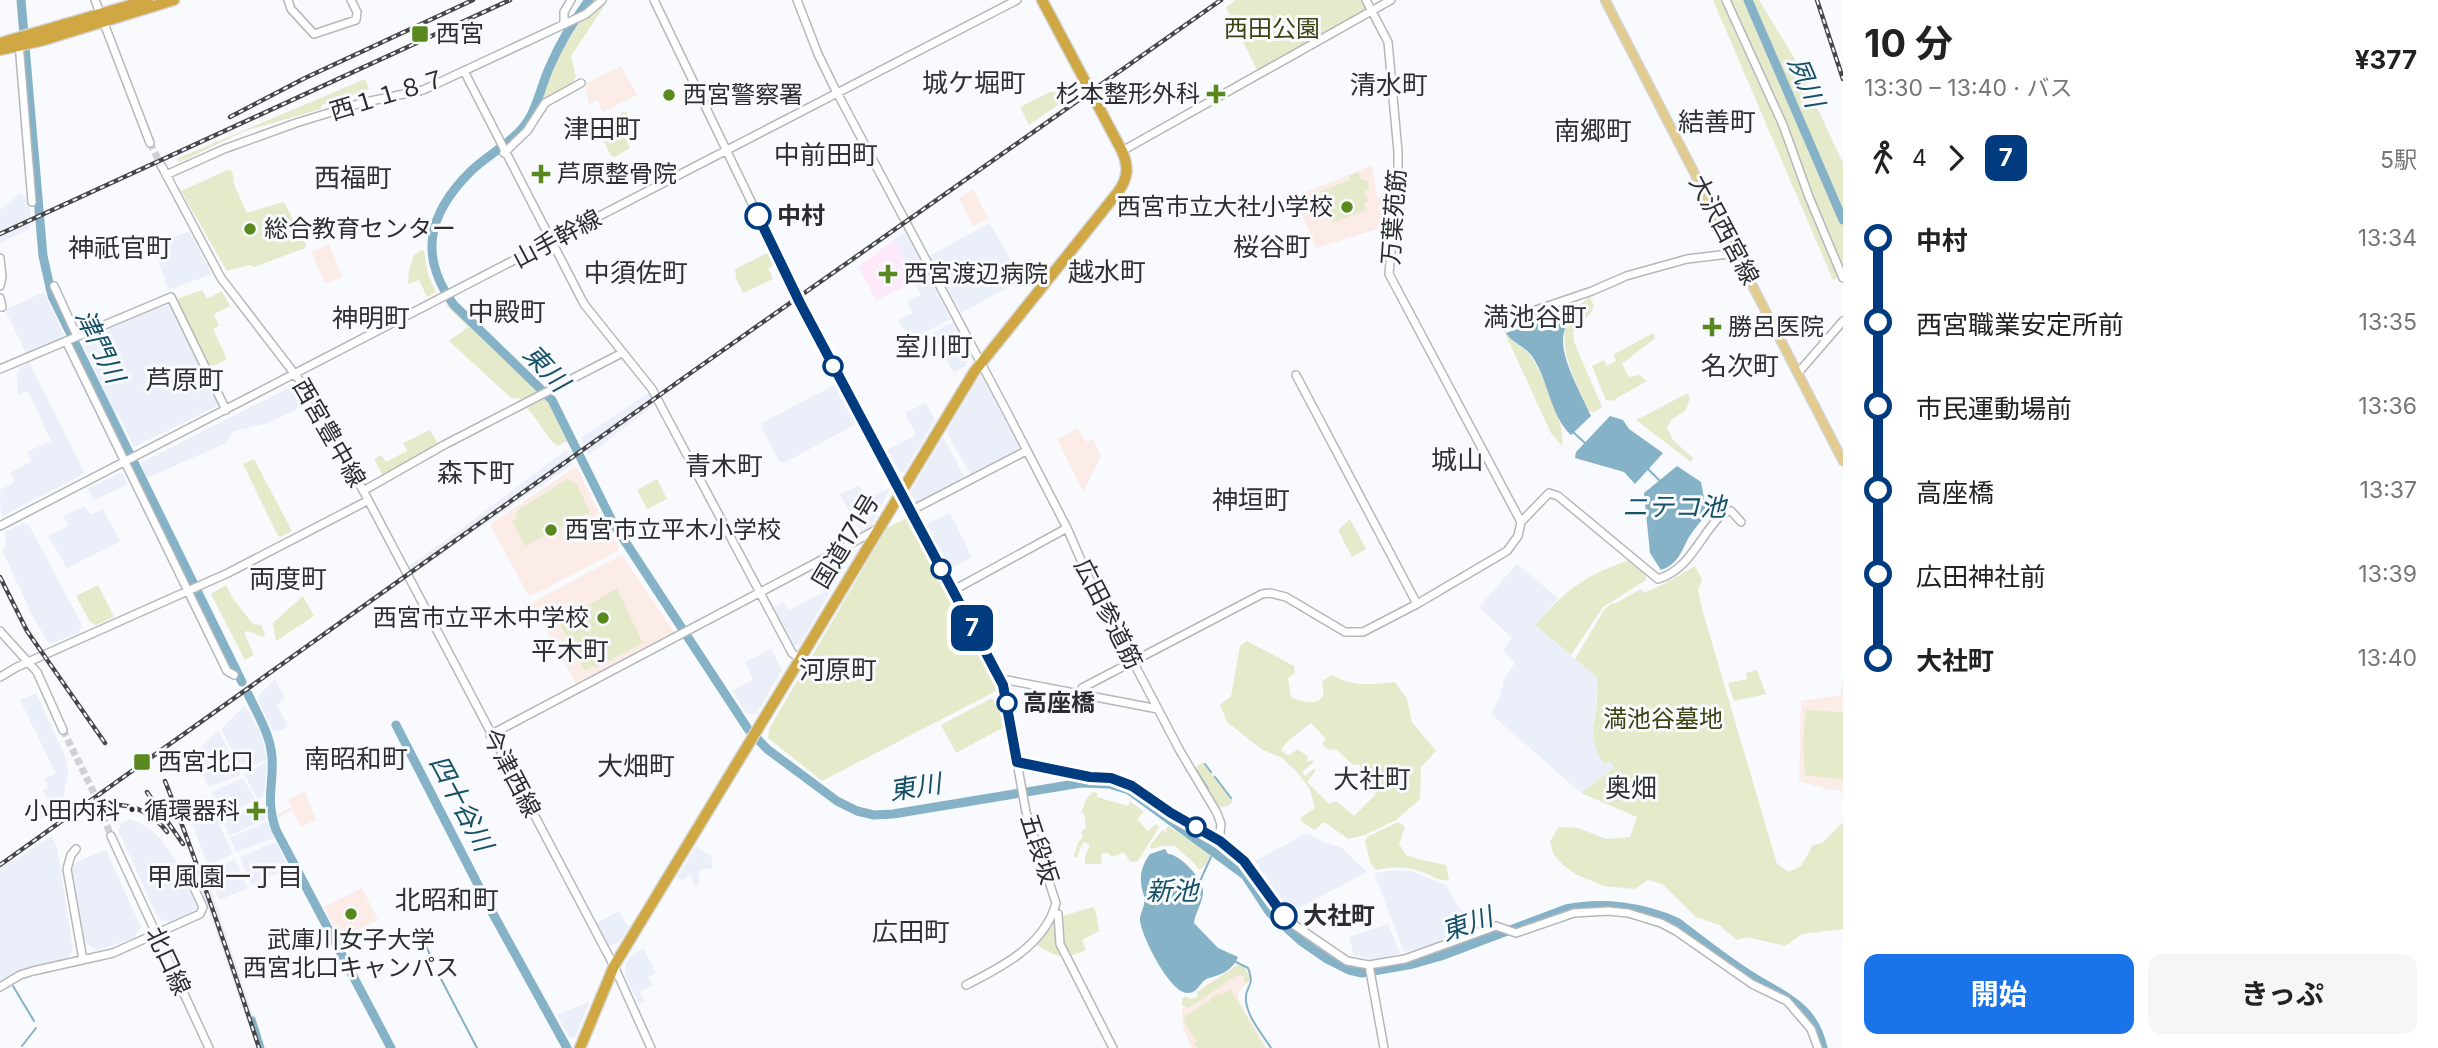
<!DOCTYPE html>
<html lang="ja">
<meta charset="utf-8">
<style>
:root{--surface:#fff;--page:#f6f6f6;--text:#222;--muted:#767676;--accent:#1a73e8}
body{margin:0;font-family:Inter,"Noto Sans JP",sans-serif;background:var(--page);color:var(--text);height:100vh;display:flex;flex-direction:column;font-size:26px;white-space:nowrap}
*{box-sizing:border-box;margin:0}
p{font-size:23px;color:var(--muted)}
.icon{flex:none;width:38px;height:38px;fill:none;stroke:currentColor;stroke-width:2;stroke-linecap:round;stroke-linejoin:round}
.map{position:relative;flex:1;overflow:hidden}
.sheet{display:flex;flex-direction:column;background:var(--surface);width:595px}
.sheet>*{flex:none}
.badge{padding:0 14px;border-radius:10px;font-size:24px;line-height:46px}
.map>.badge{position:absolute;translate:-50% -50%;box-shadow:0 0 0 4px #fff}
.legs{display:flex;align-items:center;gap:10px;height:77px;padding:0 21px;font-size:23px}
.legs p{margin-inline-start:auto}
.head{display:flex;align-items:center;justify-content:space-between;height:119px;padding:0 21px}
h1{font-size:38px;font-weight:700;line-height:52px}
.cta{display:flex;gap:14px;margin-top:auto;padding:14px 21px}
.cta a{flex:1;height:80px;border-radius:14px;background:var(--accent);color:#fff;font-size:28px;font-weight:700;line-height:80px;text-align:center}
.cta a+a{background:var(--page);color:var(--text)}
ul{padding:0 21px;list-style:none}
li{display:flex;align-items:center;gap:24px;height:84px;font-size:26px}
li i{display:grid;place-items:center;width:10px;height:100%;margin:0 9px;background:currentColor}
li i::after{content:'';width:18px;height:18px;margin:-9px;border:5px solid;border-radius:50%;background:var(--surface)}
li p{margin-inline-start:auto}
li:first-child i{background:linear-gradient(#0000 50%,currentColor 0)}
li:last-child i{background:linear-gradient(currentColor 50%,#0000 0)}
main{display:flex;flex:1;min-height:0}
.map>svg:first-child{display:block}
</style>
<main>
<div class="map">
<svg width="1843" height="1048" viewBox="0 0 1843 1048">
<rect width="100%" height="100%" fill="#f8fafd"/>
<path fill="#ebeffa" d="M20,193L24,196L30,207V229L0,243V210Z
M990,223L1022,280L961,313L929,256Z
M189,231L212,274L169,290L152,246Z
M905,232L928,275L917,281L895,239Z
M929,279L951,319L909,340L898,320L912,313L907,302L921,295L916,285Z
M44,292L65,337L26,353L5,310Z
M169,302L219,405L134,447L118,414H115L81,341Z
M953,322L969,354L966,366L954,373L932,333Z
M29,362L85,473L1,517L0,490L15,482L10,473L31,461L27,452L51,441L28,391L18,395L17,375L20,368Z
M979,377L983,378L1020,448V450L971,475L946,432Z
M836,384L839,385L857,420L856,424L784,463L779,461L761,427L762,423Z
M293,386H297L308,404L268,423L234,431L226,443L147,478L140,463Z
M648,393H651L656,402L653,406L590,454L587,453L581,438Z
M926,403L935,420L904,472H895L883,452L916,435L905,413Z
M943,437L964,476L963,480L914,503L909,494Z
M566,450L573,464L411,575L406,568L449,538Z
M119,473L123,474L127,482L126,485L95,500L92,499L88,489Z
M859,485L867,499L890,488L873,523L868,531L862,534L840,495Z
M85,506L88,512L92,514L103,509L120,542L67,568L48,536L69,526L63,516Z
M950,513L972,557L946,571L923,526Z
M23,523L29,525L82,625L78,633L53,643L48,642L32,615L2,550L6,544L5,532Z
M824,563H827L837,581L799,645L793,646L773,607L783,602L789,610L824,592L813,569Z
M1517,564L1558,598L1535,625L1597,677L1596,709L1593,722L1614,768L1581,793L1491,714L1500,696L1504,679L1515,663L1503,650L1512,638L1479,607Z
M771,649L782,670L757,713L747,714L732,691L753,679L745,662Z
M275,679L285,698L277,705L287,724V727L277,732L272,730L257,697Z
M36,693L65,756L68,772L63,800L33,826L28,812L49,802L43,790L48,788L44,778L56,774L20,700Z
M245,705L261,733L267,759L242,771L221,729Z
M218,730L232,756L200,768L195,754Z
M233,758L241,775L208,787L202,772Z
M267,761L264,796L258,800L244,774Z
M243,778L256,801L220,815L211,792Z
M206,795L233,854L208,866L185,804Z
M258,804L266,819L229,836L223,820Z
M131,819L148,828L161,839L179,865L199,908L170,922L158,918L118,830L122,822Z
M267,821L274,838L236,852L230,838Z
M1307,833L1321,841L1342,848L1367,872L1290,913L1255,861Z
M52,836L57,847L73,950L67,958L23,970L0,981V869Z
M273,843L277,844L289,869L251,885L240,857Z
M696,846L711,856L713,868L699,870L698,886H694L691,875L683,880L677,877Z
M104,850L107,852L141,927L134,938L97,950L85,943L72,867L75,863Z
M235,859L247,887L246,889L219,900L209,871Z
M1394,870L1411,871L1445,885L1462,912L1466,929L1430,945L1404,952L1374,873Z
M205,871L254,1018L247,1022L210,914L194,876Z
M619,911L625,923L630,926L620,941L608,947L596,927L597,923Z
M1388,924L1400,954L1376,959L1354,956L1349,937Z
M644,949L656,973L648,977L653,985L640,992L645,1001L639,1004L625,974L626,963L632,954Z
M590,1001L575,1037L570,1038L557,1015Z"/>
<path fill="#fcece8" d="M621,66L637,95L603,112L597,100L589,104L585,84Z
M1372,165L1377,197L1394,190L1395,215L1391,225L1316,248L1295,199L1297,196Z
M973,189L988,218L973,227L959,198Z
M329,244L342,277L327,283L324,282L312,253L313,251Z
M1078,428L1086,442L1093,439L1101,456L1083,492L1057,439Z
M575,467L577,468L602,519L619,547L618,551L531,596L528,595L491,526L492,523Z
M622,555L674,632V634L578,684L575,683L533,605L534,601Z
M1843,675V794L1839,790H1830L1799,781L1801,701L1841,695Z
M305,791L316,820L301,827L292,810L279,817L278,814L291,807L288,800Z
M362,888L378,920L340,939L324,907Z
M1241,968L1250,979L1238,993L1239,1000L1267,1048H1192L1183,1028L1182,1009Z"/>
<path fill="#fce9f9" d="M895,239L917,281L876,300L858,267Z"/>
<path fill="#e5eacb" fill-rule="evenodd" d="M1236,0H1364L1367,9L1258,72L1226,7Z
M1713,0H1759L1793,56L1843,163V274L1833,280Z
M603,4L605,5L571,56L576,77L571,85L544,99L536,110L553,65L581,20Z
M365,79L369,89L322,105L321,109L245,131L180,162L176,159Z
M1050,92H1055L1059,101L1058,105L1029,125L1020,107Z
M626,111L634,127L623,133L630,148L615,157L611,156L596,126Z
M228,170H231L234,178L233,182L247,213L283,202L285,204L306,244L305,248L254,267L249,265L227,271L181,191Z
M1358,172L1361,179L1368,181L1369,189L1364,192L1368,201L1364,203L1366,210L1332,223L1319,192L1350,180L1349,176Z
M422,250L424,251L428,274L436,292L427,297L419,280L408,284L409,270L414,255Z
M769,252L772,253L777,264L768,268L773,279L743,293L736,279L735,269Z
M202,290L207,299L222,291L230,306L214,314L219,326L213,329L227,359L209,368L205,367L176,303L177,299Z
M1590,297L1594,306L1591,313L1573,333L1574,342L1602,407L1594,412L1589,411C1572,373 1543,325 1590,297Z
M450,304L540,391L524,399L511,398L449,341L468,327L446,305Z
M1503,329H1505C1510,343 1523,345 1531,357C1542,372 1567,428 1562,446L1551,433Z
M1653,333L1655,338L1622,364L1629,377L1639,375L1647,381L1612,401L1606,400L1592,366L1604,360L1607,366L1616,361L1613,355Z
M1688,393L1690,399L1685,411L1672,419L1667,428L1673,440L1693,458L1691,462L1636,420Z
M547,397L571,442H565L558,446C545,438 540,420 528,410L529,405Z
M430,430L438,444L383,475L374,459L381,455L386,462L407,451L403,443Z
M254,459L292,531L281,537L278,536L243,464Z
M567,479L576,483L590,512L525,546L512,521L518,518L515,512Z
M657,479L667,499L647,509L637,490Z
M905,519L911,521L931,558L932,567L982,654L986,667L999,686L998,690L822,781L768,738L769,729L887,528Z
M1350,519L1366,549L1352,557L1338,530Z
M1629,560L1646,574V580L1603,607L1571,655L1535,625C1567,589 1584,576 1629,560Z
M1695,566L1702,579L1698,590L1702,609L1777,864L1789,872L1801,866L1813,845L1822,843L1843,822V929L1802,934L1785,946L1747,937L1737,940L1719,925L1696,917L1662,884L1648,880L1634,889L1604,886L1575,874L1562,864L1553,853L1550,841L1559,827L1578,828L1606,839L1630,837L1637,817L1581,793L1614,768L1610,761L1605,764C1591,748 1592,730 1596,711C1598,700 1597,688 1597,677L1575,659L1604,610L1612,603L1614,604L1641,589L1644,593L1666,583Z
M98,585L114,617L96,625L90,622L76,596Z
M226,585L233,599L253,624L261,625L265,633L263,637L248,631L244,632L254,655L245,660L211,594Z
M617,589L643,643L595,668L593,666L585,671L558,621Z
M303,596L314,616L276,641L273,623Z
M1247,641L1294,666L1295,673L1288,678L1291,697C1299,701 1320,708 1323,694C1324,690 1323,686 1322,681L1332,675C1354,687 1371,685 1395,682L1407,699L1412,722L1436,751L1421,767L1420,799L1396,820L1365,835L1348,839L1326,823H1322L1315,830L1302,822L1300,818L1315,808L1310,790L1298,773L1282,758L1261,749L1227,722L1220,705L1231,696L1240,646ZM1311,723L1326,739L1322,744L1327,749L1337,750L1353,765L1358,764L1365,771L1367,783L1375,792L1376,794L1354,816L1336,801L1329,804L1307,782L1316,770L1314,769L1305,776L1302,772L1314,762L1312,760L1307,762L1308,757L1298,749L1288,756L1281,750C1288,739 1301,731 1311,723Z
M1757,670L1766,694L1734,701L1728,683L1747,679L1746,673Z
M992,698L1006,724L1004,727L956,753L941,725Z
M1806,710L1843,712V780L1805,775L1803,742Z
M1203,762L1233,800C1231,806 1223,808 1218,807L1193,769Z
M1093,792L1097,793V797L1128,806L1130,801L1144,812L1137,819L1148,831L1156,824L1159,827L1138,861L1130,862L1124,852L1112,857L1108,853H1102L1101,864H1085V856L1090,845L1084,842L1079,850L1077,858L1074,856L1078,843L1083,836L1081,833L1086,827L1084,813H1081L1087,798Z
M1398,822L1405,827L1399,844L1406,855L1421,860L1446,865L1449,880C1437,882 1433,875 1422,872C1406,866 1392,867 1376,870L1371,864L1365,842L1367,837Z
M1168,826L1211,854L1206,865L1199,870L1195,864L1175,846H1161L1152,849L1149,847L1162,830L1170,835L1165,830Z
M1093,907L1096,912L1099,931L1082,940L1086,950C1064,960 1058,958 1037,945L1052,919Z
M1237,965H1243L1251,978L1246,984L1244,981V976L1237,975L1189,1008L1182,1005V999L1185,996L1190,999L1197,997V992Z
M1231,990L1265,1048H1197L1193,1042H1197L1184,1023L1185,1016L1208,1001L1211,1004L1209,999L1219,993L1221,995Z"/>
<path fill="#85b2c7" d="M1574,309C1569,319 1563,329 1563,341C1563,363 1582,395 1591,416L1571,435C1549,414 1549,379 1531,355C1524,346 1512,343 1506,333Z
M1610,416L1623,420L1629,429L1663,453L1635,484L1624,472L1575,458L1576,452Z
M1677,466L1701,482L1707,514C1701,521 1694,529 1689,537C1681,552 1678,564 1661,570L1650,553L1644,493Z
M1165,849L1168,854C1180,854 1204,880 1203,892C1203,902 1195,913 1194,923L1218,948L1238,957C1233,970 1221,975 1209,978C1200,980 1199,993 1188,993C1170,994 1141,935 1140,920C1140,914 1143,910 1144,904C1146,899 1143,894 1142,889C1139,875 1142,865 1150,854Z"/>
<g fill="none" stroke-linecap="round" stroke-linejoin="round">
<path stroke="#85b2c7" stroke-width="2" d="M1572,431L1586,444
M1648,469L1659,480
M1205,764L1211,772
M1196,770L1208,789
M1215,777L1231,798
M1200,881L1211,857
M426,946L431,957
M1236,962L1248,968C1256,988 1244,985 1246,1001C1248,1018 1262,1034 1271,1048
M441,979L477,1048
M13,986L34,1021
M22,1046L36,1028"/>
<path stroke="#85b2c7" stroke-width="5" d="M253,1019L262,1048"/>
<path stroke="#85b2c7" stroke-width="9" d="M21,0L43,256L52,296L242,682
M589,0C575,19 560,43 551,64C542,82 539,102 529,119C515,142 488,154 470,172C428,214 418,256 454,305L552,400L613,523L748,729L767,749L837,801L857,811L874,815L893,814L1081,783L1109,784L1129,790L1245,875L1270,913L1301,941L1327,959L1349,970L1362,973L1413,964L1441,956L1566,909C1603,901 1643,907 1677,922C1702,941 1727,961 1753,977C1785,997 1814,1006 1823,1048
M1748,0L1843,220
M248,694C258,715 270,734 272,757C274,786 265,798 276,830L391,1048
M396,725L492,912L567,1048"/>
<path stroke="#cfd1d4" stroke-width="7" stroke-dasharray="7 3.5" stroke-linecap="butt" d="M150,143L161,165
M63,730L94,793L111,836"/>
<defs>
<path id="secondary" d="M95,0L150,143
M288,0L291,9L314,34L356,20L357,12L351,0
M654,0L800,303L1003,685L1026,812L1056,903C1045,945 1002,967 966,985
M797,0L818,54L833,85L1008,414L1067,528L1087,574L1180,751L1217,813L1221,824L1219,841
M1366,0L1388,42L1398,152V215L1393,229L1389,274L1521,522
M1726,0L1783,125L1809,197L1843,278
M564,24V12L571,0
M19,43L32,202
M464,71L584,304L652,389L792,653L800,659
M1122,151L1391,0
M504,153L527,131L545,103L581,83
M161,165L221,278L317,403L614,966L651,1048
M166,175L224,149L296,123L361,103L423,90L586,14L602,0
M0,258L2,277L0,286
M1626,276L1687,259L1737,253
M54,286L77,336
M0,298L2,307
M1498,323L1592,291L1624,277
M66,341L227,671L234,675
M0,369L171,297L226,410
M1798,373L1843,321
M1296,375L1417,604
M363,491L444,445L622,353
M910,511L1026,451
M0,526L1017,0
M952,591L1067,528
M0,631L37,672L63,730
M0,677L17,667L228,573L367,501
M1003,685L1007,680L1158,709
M1082,688L1262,594L1270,593L1286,597L1345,632H1363L1417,604L1507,551L1518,536L1521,522L1549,493L1558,496L1658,579C1691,569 1700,534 1724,512L1731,511L1741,522
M490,735L827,557L879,528
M1017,762L1090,777L1110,778L1132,786L1171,813L1219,841L1244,861L1290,922L1347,961L1369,965L1405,959L1496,926L1516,933L1574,913L1608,911L1628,913L1661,923L1676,931L1752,984L1787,1001L1811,1029L1818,1048
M111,836L209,1048
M76,849L71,855L67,869L83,960
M1058,914L1060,944L1113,1048
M1369,965L1384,1048
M0,987L20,975L33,971L113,953L200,914L203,907L189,877"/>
<path id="primary" d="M1605,0L1843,461"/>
<path id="highway" d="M0,43L148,0
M0,50L44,40L174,0
M580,1048L614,966L974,372L1118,192C1128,178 1129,167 1122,151L1042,0"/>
</defs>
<use href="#secondary" stroke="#b5b7ba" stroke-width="10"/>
<use href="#primary" stroke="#d5d5d5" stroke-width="11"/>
<use href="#highway" stroke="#d5d5d5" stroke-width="13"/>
<use href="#secondary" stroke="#fff" stroke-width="7"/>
<use href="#primary" stroke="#e2cb8e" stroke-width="8"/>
<use href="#highway" stroke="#cfa843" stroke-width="10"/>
<defs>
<path id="rail" d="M1817,0L1843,79
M230,117L305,78L473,0
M0,234L510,0
M0,577L27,631L105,743
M165,781C200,869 230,958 259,1048
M147,792L183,844
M83,812C113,798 146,804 167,832
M0,865L692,372L1221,0"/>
</defs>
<use href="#rail" stroke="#464749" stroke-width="4.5"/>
<use href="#rail" stroke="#f8fafd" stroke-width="2" stroke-dasharray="5" stroke-linecap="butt"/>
</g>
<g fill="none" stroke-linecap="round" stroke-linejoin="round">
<defs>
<path id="line-1" d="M758,216L800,303L1003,685L1017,762L1090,777L1111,778L1132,786L1171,813L1220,841L1244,861L1284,916"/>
</defs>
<use href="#line-1" stroke="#fff" stroke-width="16"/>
<use href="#line-1" stroke="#003b80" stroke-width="10"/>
</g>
<g fill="#59891e" stroke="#f8fafd" stroke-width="2.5">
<rect x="411" y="25" width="18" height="18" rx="3.5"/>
<path d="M1212.5 83.5h7v7h7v7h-7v7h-7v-7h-7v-7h7z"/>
<circle cx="669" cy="95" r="7"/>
<path d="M537.5 163.5h7v7h7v7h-7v7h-7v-7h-7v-7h7z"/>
<circle cx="1347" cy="207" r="7"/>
<circle cx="250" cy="229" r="7"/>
<path d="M884.5 263.5h7v7h7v7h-7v7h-7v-7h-7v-7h7z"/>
<path d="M1708.5 316.5h7v7h7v7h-7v7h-7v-7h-7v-7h7z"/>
<circle cx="551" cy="530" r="7"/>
<circle cx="603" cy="618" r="7"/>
<rect x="133" y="753" width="18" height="18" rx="3.5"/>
<path d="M252.5 800.5h7v7h7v7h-7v7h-7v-7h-7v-7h7z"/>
<circle cx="351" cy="914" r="7"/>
</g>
<g fill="#fff" stroke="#003b80" stroke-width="3.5">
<circle cx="758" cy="216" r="12"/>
<circle cx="833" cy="366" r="9"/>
<circle cx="941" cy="569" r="9"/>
<circle cx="1007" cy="703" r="9"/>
<circle cx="1196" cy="827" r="9"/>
<circle cx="1284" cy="916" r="12"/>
</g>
<g text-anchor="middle" stroke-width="6" stroke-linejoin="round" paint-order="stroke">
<g font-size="24" fill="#3e4211" stroke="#f8fafd">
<text x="1272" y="37">西田公園</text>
<text x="1663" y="727">満池谷墓地</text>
</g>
<g font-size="24" fill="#2c2d2e" stroke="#f8fafd" text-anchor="start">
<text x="436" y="42">西宮</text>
<text x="1200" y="102" text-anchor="end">杉本整形外科</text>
<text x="683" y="103">西宮警察署</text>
<text x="557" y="182">芦原整骨院</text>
<text x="1333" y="215" text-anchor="end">西宮市立大社小学校</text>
<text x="264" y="237">総合教育センター</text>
<text x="904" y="282">西宮渡辺病院</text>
<text x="1728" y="335">勝呂医院</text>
<text x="565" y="538">西宮市立平木小学校</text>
<text x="589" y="626" text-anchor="end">西宮市立平木中学校</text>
<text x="158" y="770">西宮北口</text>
<text x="240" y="819" text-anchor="end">小田内科・循環器科</text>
<text x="351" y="948" text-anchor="middle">武庫川女子大学<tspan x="351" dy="28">西宮北口キャンパス</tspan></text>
</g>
<g font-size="24" fill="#2c2d2e" stroke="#f8fafd">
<text transform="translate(388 95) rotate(-17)" y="8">西１１８７</text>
<text transform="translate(1394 217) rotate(-86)" y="8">万葉苑筋</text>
<text transform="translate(1724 230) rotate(62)" y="8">大沢西宮線</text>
<text transform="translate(557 239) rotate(-28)" y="8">山手幹線</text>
<text transform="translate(329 433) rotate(60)" y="8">西宮豊中線</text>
<text transform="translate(846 541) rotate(-59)" y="8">国道171号</text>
<text transform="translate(1108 614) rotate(63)" y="8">広田参道筋</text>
<text transform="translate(511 773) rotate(62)" y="8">今津西線</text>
<text transform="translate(1039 849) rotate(72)" y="8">五段坂</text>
<text transform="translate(168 961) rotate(65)" y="8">北口線</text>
</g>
<g font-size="24" font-weight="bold" fill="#2c2d2e" stroke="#f8fafd" text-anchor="start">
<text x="777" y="224">中村</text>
<text x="1023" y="711">高座橋</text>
<text x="1303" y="924">大社町</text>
</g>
<g font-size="26" font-style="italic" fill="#145066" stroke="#f8fafd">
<text transform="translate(1806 82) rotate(67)" y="9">夙川</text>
<text transform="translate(100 346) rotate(64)" y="9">津門川</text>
<text transform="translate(546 368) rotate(47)" y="9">東川</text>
<text x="1674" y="516">ニテコ池</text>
<text transform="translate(915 787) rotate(-9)" y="9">東川</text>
<text transform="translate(461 803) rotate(62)" y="9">四十谷川</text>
<text x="1172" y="900">新池</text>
<text transform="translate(1467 924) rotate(-19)" y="9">東川</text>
</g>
<g font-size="26" fill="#2f3133" stroke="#f8fafd">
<text x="974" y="92">城ケ堀町</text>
<text x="1389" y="94">清水町</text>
<text x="1717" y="131">結善町</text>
<text x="602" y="138">津田町</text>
<text x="1593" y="140">南郷町</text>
<text x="826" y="164">中前田町</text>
<text x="353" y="187">西福町</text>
<text x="1272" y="256">桜谷町</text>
<text x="120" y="257">神祇官町</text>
<text x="1107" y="281">越水町</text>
<text x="636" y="282">中須佐町</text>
<text x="507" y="321">中殿町</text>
<text x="1535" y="326">満池谷町</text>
<text x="371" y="327">神明町</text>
<text x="934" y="356">室川町</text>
<text x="1740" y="375">名次町</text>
<text x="185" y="389">芦原町</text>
<text x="1457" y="469">城山</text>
<text x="724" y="475">青木町</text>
<text x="476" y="482">森下町</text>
<text x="1251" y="509">神垣町</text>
<text x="288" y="588">両度町</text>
<text x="570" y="660">平木町</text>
<text x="838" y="679">河原町</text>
<text x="356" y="768">南昭和町</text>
<text x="636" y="775">大畑町</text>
<text x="1372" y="788">大社町</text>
<text x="1631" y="797">奥畑</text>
<text x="225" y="886">甲風園一丁目</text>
<text x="447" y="909">北昭和町</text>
<text x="911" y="941">広田町</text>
</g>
</g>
</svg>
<b class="badge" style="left:972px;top:628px;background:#003b80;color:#fff">7</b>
</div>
<section class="sheet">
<div class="head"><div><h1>10 分</h1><p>13:30 – 13:40 · バス</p></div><b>¥377</b></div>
<div class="legs"><svg class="icon" aria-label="walk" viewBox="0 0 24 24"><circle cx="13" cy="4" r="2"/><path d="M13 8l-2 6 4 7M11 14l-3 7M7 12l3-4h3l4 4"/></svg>4<svg class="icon" aria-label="forward" viewBox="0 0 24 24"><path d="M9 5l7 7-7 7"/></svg><b class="badge" style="background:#003b80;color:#fff">7</b><p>5駅</p></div>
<ul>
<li><i style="color:#003b80"></i><b>中村</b><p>13:34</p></li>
<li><i style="color:#003b80"></i><span>西宮職業安定所前</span><p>13:35</p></li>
<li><i style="color:#003b80"></i><span>市民運動場前</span><p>13:36</p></li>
<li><i style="color:#003b80"></i><span>高座橋</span><p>13:37</p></li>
<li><i style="color:#003b80"></i><span>広田神社前</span><p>13:39</p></li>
<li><i style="color:#003b80"></i><b>大社町</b><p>13:40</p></li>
</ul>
<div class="cta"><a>開始</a><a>きっぷ</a></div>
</section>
</main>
